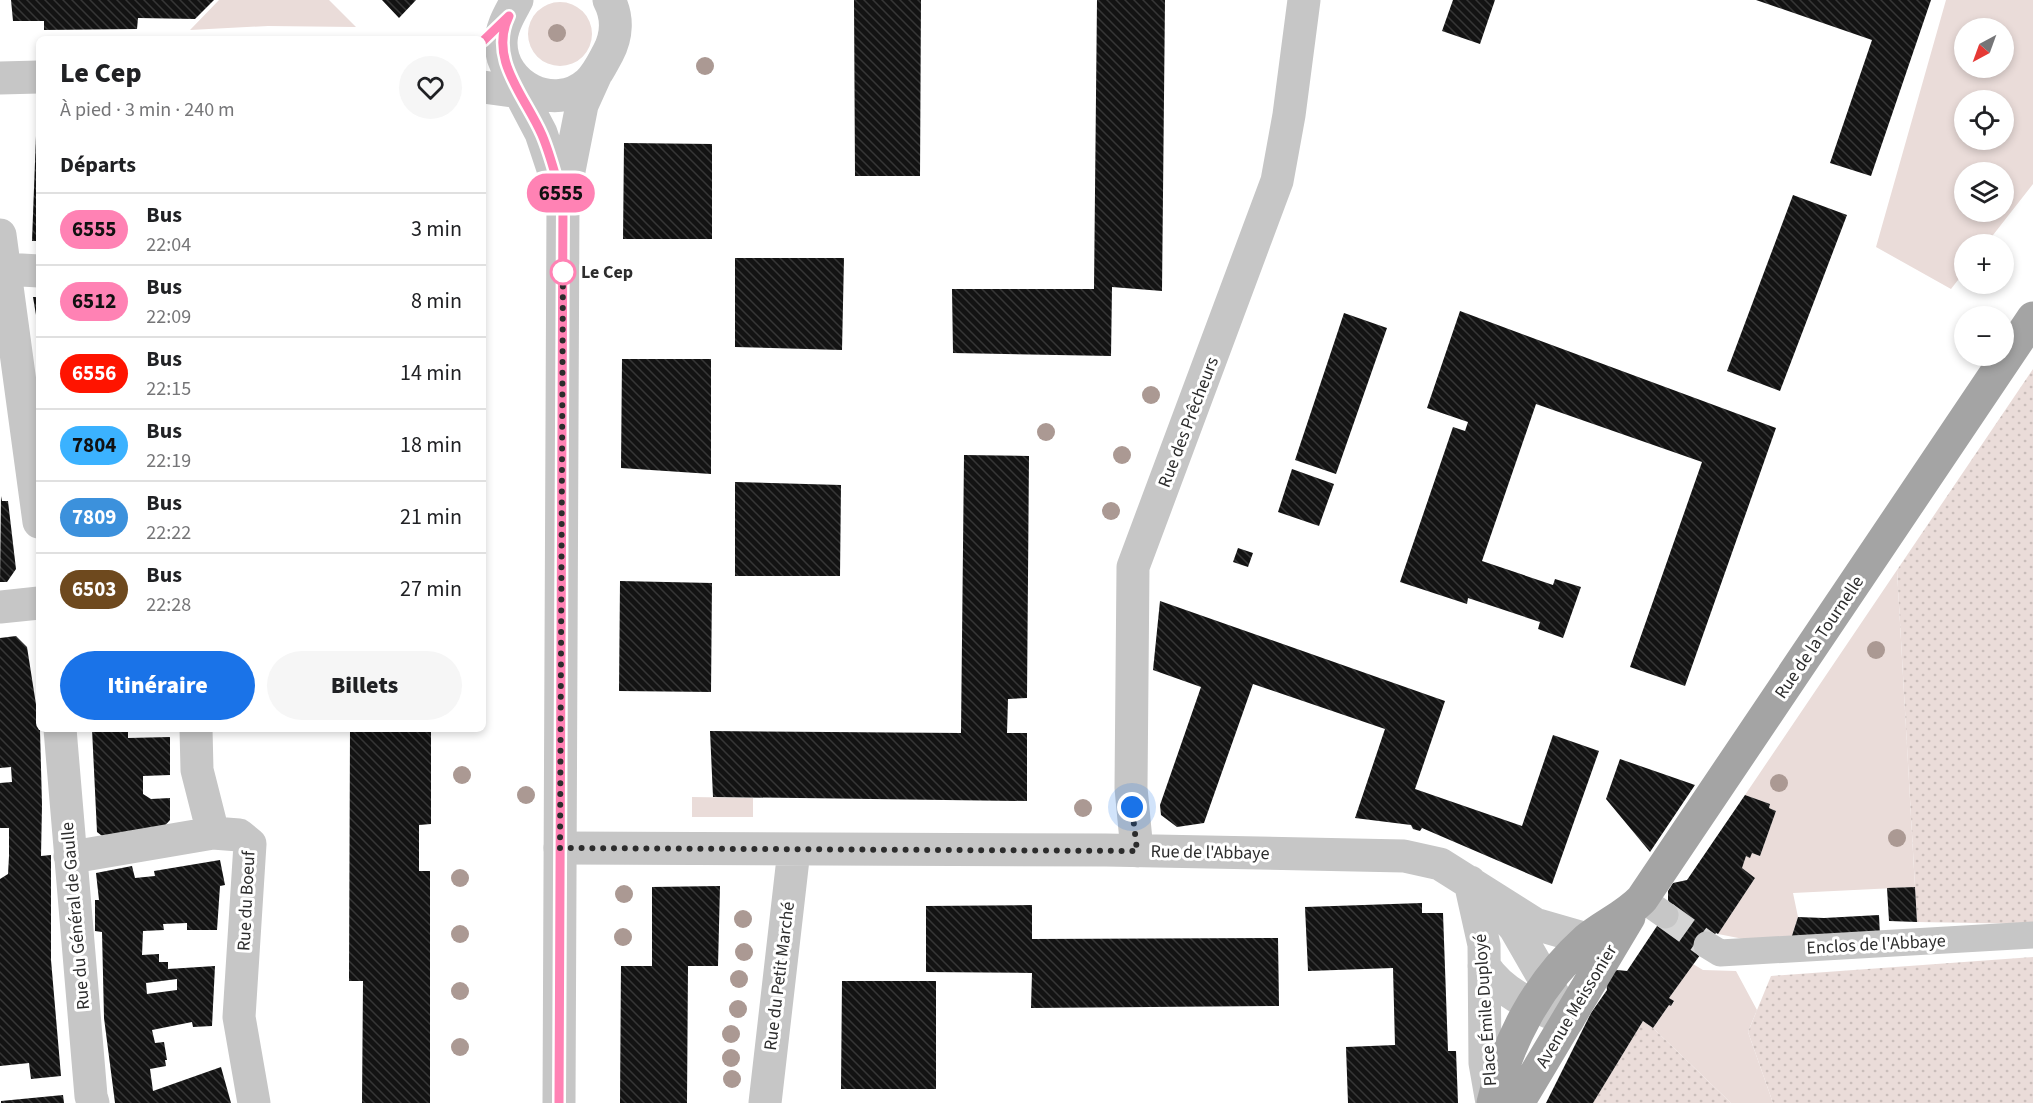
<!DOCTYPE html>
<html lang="fr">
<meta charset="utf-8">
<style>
:root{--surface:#fff;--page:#f6f6f6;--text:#202124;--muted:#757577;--line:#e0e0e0;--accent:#1a73e8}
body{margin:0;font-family:"Source Sans 3",sans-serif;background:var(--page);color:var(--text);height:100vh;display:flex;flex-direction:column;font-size:22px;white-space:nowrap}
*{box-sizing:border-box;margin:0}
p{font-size:20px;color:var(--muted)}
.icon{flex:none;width:33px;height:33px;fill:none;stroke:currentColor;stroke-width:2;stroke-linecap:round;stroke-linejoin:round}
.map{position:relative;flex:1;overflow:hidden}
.sheet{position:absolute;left:36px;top:36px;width:450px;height:696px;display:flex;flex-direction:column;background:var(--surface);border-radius:9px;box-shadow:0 3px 9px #0003}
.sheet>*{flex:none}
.badge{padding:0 12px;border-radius:20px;font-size:21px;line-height:39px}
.needle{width:39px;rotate:221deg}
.tools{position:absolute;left:1954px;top:18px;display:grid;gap:12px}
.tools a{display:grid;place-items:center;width:60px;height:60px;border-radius:50%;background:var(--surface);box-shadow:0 3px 9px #0003;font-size:30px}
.you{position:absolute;width:30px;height:30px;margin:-15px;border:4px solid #fff;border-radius:50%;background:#1a73e8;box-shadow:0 0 0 9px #1a73e833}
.map>.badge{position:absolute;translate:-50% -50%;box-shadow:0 0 0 3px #fff}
h2{padding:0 24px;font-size:22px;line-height:54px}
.round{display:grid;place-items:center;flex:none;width:63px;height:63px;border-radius:32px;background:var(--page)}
.summary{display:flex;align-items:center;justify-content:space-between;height:102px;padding:0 24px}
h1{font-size:28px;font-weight:800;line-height:45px}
.primary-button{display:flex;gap:12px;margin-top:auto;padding:12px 24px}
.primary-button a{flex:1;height:69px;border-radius:36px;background:var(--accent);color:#fff;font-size:24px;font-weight:800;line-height:69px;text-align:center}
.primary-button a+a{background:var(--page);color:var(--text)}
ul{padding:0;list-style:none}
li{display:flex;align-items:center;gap:18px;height:72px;padding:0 24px;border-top:2px solid var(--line)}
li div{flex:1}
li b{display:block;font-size:22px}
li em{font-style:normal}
li .badge{min-width:66px;font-weight:700;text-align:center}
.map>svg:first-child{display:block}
</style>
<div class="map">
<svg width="2033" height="1103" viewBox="0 0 2033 1103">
<defs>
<pattern id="garden-dots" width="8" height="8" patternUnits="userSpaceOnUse" patternTransform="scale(1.5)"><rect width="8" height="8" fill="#eadcd9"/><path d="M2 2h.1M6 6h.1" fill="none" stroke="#c9bdba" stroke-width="1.8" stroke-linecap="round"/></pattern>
<pattern id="building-back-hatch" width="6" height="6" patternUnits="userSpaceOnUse" patternTransform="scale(1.5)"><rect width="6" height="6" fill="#131313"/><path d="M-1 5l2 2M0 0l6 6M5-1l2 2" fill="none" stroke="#363636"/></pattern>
</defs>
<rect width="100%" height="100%" fill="#fff"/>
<path fill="#eadcd9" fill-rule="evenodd" d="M219,0H329L356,27L268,26L190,30Z
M1946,0H2033V184L1986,244H1965V271L1951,289L1876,247ZM2004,28V68H1965V28ZM2004,100V140H1965V100ZM2004,172V212H1965V172Z
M528 34a32 32 0 1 1 64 0a32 32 0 1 1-64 0Z
M1897,570L1915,887L1793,893L1798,917L1790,942L1764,943L1718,934L1755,878L1742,868L1746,856L1750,857L1752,853L1760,856L1776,811L1769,808L1770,804L1745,795Z
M692,797L753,798V817H692Z
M1693,964L1703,970L1736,971L1757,1010L1748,1032L1773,1103H1731L1653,1028L1669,1005L1671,1006L1674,1002L1669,998Z"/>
<path fill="url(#garden-dots)" d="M2033,369V924L1917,922L1897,570Z
M2033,957V1103H1773L1748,1032L1771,976Z
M1643,1021L1653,1028L1731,1103H1593Z"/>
<path fill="url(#building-back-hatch)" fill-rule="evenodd" d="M11,0H214L195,19L138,18L137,29L44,30V21H13Z
M382,0H416L399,18Z
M854,0H921L920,176H855Z
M1097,0H1165L1162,291L1112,287L1111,356L953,353L952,289H1094Z
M1453,0H1495L1480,44L1442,31Z
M1756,0H1931L1871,176L1830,163L1872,40Z
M36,136H39V241H32Z
M624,143L712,144V239H623Z
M1793,195L1847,215L1780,391L1727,371Z
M735,258H844L842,350L735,347Z
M33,297H39V327H38Z
M1460,311L1776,428L1685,686L1630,667L1702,462L1536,404L1482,561L1553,585L1555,579L1581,587L1563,638L1538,629L1540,622L1468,598L1467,604L1400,582L1453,427L1465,431L1468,422L1427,408Z
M1344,313L1387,328L1336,474L1295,460Z
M622,359H711V474L621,468Z
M964,455L1029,456L1027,698L1008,699L1007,733H1027V801L713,797L710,731L961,733Z
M1292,469L1334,484L1319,526L1278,512Z
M735,482L841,485L840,576H735Z
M1,496L2,501H8L16,569L7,582H0Z
M1238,548L1253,553L1248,567L1233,562Z
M620,581L712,583L711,692L619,691Z
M1160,601L1445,701L1415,789L1522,826L1553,735L1599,751L1552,884L1422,828L1420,831L1413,829L1411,825L1355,818L1385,729L1253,684L1204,823L1177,827L1161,815L1160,805L1201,687L1153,670Z
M16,636L27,647L40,730L42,805L41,856L51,855V960L61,1076L31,1079L29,1063L0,1066V879L8,874L9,856V828H0V783L12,782L11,767L0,768V638Z
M92,729H128V738L170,737V775L143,776V794L151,799L170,798V820L159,832L110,842L97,832Z
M350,729H431V824L419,825V871H430V1103H362L363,981H349Z
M1620,759L1695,785L1650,852L1606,799Z
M1745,795L1770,804L1769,808L1776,811L1760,856L1752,853L1750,858L1746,856L1742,868L1755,878L1718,934L1716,933L1669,998L1674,1001L1671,1006L1669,1005L1653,1028L1643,1021L1593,1103H1546L1591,1013L1607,990L1606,981L1610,974L1617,970L1627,971L1671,905L1668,900V891L1673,883L1687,880Z
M220,860L225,885L220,886L217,930H187V923L163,924L164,930L143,931L142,955L159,954V962H168V969L215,966L212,1026L193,1027L192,1022L152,1030L155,1043L164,1042L167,1060H165L166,1066L150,1069L153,1091L221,1067L231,1103H115L104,1018L102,932L95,931V900H99L96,873L132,866L135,878L155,876L154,871ZM177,979V990L147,994L146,983Z
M720,886L718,966H688L687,1103H620L621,966H652V887Z
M1915,887L1917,922L1889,921L1887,888Z
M1422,903V913H1443L1448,1051H1456L1458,1103H1348L1346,1047L1395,1045L1393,968L1308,971L1305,907Z
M1032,905V939L1278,938L1279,1006L1031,1008L1032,973L926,972V906Z
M1879,915L1880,936L1790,942L1798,917L1824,918Z
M842,981H936V1089H841Z
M63,1095L64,1103H1V1101Z"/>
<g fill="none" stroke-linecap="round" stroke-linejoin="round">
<path stroke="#d5d5d5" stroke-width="27" stroke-dasharray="27 14" stroke-linecap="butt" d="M1665,915L1707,945"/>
<path stroke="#c6c6c6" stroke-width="27" d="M1642,899L1665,915
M1707,945L1720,953L2033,935"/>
<path stroke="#c6c6c6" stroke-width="33" d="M0,235L39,522
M4,269L39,271
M0,607L39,603
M60,729L91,1096L93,1103
M196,729L197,770L213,833L239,835L250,844L239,1017L254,1103
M560,848L1106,850L1404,856L1440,864L1535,924L1587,939
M1137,851L1131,788L1133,567L1277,181L1289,115L1304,0
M70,856L84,855L213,833
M1470,882L1484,945L1485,1063L1492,1103
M1498,908L1515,928L1568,1020
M1484,966C1502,993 1529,1004 1558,1016
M765,1103L794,850"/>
<path stroke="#c6c6c6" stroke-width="33" d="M517,0C510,13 501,27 501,43C501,86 554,113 588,83C597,75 602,64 608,53C617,36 618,17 609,0
M511,76L541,133L562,196
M0,78L39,77
M483,87L535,94
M559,1103L563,201L582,105L596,74"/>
<path stroke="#a4a4a4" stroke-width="33" d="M1493,1103C1507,1041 1538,983 1586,940C1604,925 1626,916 1642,899L2033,318
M1518,1103L1629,917"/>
</g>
<g fill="#ab9993">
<circle cx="557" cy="33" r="9"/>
<circle cx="705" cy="66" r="9"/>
<circle cx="1151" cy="395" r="9"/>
<circle cx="1046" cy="432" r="9"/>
<circle cx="1122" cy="455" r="9"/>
<circle cx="1111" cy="511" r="9"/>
<circle cx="1876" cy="650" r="9"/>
<circle cx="462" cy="775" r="9"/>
<circle cx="1779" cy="783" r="9"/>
<circle cx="526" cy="795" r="9"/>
<circle cx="1083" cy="808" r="9"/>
<circle cx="1897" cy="838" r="9"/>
<circle cx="460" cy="878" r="9"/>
<circle cx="624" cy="894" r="9"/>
<circle cx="743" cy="919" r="9"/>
<circle cx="460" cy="934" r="9"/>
<circle cx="623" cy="937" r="9"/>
<circle cx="744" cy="952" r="9"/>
<circle cx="739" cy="979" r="9"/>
<circle cx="460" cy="991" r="9"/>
<circle cx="738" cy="1009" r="9"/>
<circle cx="731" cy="1034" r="9"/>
<circle cx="460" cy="1047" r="9"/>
<circle cx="731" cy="1058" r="9"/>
<circle cx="732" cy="1079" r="9"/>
</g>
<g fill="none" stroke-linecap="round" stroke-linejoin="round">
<defs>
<path id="line" d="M483,41L509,16C488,59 525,96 542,135C551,156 556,179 563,201L559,1103"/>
</defs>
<use href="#line" stroke="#fff" stroke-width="14"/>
<use href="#line" stroke="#ff82b4" stroke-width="9"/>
<path stroke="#2c2c2c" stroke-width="6" stroke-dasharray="0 10.8" d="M563,272V263L560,848L1137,851L1132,807"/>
</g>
<circle fill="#fff" stroke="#ff82b4" stroke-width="3" cx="563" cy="272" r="12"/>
<g text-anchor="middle" stroke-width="6" stroke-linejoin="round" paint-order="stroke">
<g font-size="18" font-weight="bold" fill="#2c2c2c" stroke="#fff" text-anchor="start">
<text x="581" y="278">Le Cep</text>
</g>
<g font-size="18" fill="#2c2c2c" stroke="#fff">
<text transform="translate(1188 422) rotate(-69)" y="6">Rue des Prêcheurs</text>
<text transform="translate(1819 637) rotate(-56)" y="6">Rue de la Tournelle</text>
<text transform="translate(1210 852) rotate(1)" y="6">Rue de l'Abbaye</text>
<text transform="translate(246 901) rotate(-87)" y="6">Rue du Boeuf</text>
<text transform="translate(75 916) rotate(-95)" y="6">Rue du Général de Gaulle</text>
<text transform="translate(1876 944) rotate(-3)" y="6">Enclos de l'Abbaye</text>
<text transform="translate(779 976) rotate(-83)" y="6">Rue du Petit Marché</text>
<text transform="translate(1576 1006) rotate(-59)" y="6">Avenue Meissonier</text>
<text transform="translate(1485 1010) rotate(-94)" y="6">Place Émile Duployé</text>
</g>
</g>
</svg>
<div class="tools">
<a><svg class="needle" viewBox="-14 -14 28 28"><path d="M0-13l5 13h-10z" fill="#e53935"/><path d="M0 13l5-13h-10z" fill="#757577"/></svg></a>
<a><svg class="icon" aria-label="locate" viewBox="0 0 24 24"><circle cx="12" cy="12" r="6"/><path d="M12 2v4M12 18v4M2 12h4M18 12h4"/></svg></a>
<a><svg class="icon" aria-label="layers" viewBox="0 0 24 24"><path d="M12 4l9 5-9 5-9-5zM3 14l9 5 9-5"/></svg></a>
<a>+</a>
<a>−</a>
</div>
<div class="you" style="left:1132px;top:807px"></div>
<b class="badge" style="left:561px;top:193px;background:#ff82b4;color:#111">6555</b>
<section class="sheet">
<div class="summary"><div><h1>Le Cep</h1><p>À pied · 3 min · 240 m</p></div><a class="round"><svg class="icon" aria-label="heart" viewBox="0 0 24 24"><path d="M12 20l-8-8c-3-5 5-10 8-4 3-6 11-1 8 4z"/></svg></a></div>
<h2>Départs</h2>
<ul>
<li><span class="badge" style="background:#ff82b4;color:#111">6555</span><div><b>Bus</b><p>22:04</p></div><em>3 min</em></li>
<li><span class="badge" style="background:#ff82b4;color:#111">6512</span><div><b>Bus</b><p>22:09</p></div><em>8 min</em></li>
<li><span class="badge" style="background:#ff1400;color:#fff">6556</span><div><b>Bus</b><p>22:15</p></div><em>14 min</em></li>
<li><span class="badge" style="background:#3bb2ff;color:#111">7804</span><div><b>Bus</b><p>22:19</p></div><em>18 min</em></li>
<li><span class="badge" style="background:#3c91dc;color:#fff">7809</span><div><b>Bus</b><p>22:22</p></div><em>21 min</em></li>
<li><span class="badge" style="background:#6e491e;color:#fff">6503</span><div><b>Bus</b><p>22:28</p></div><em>27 min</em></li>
</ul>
<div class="primary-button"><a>Itinéraire</a><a>Billets</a></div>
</section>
</div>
